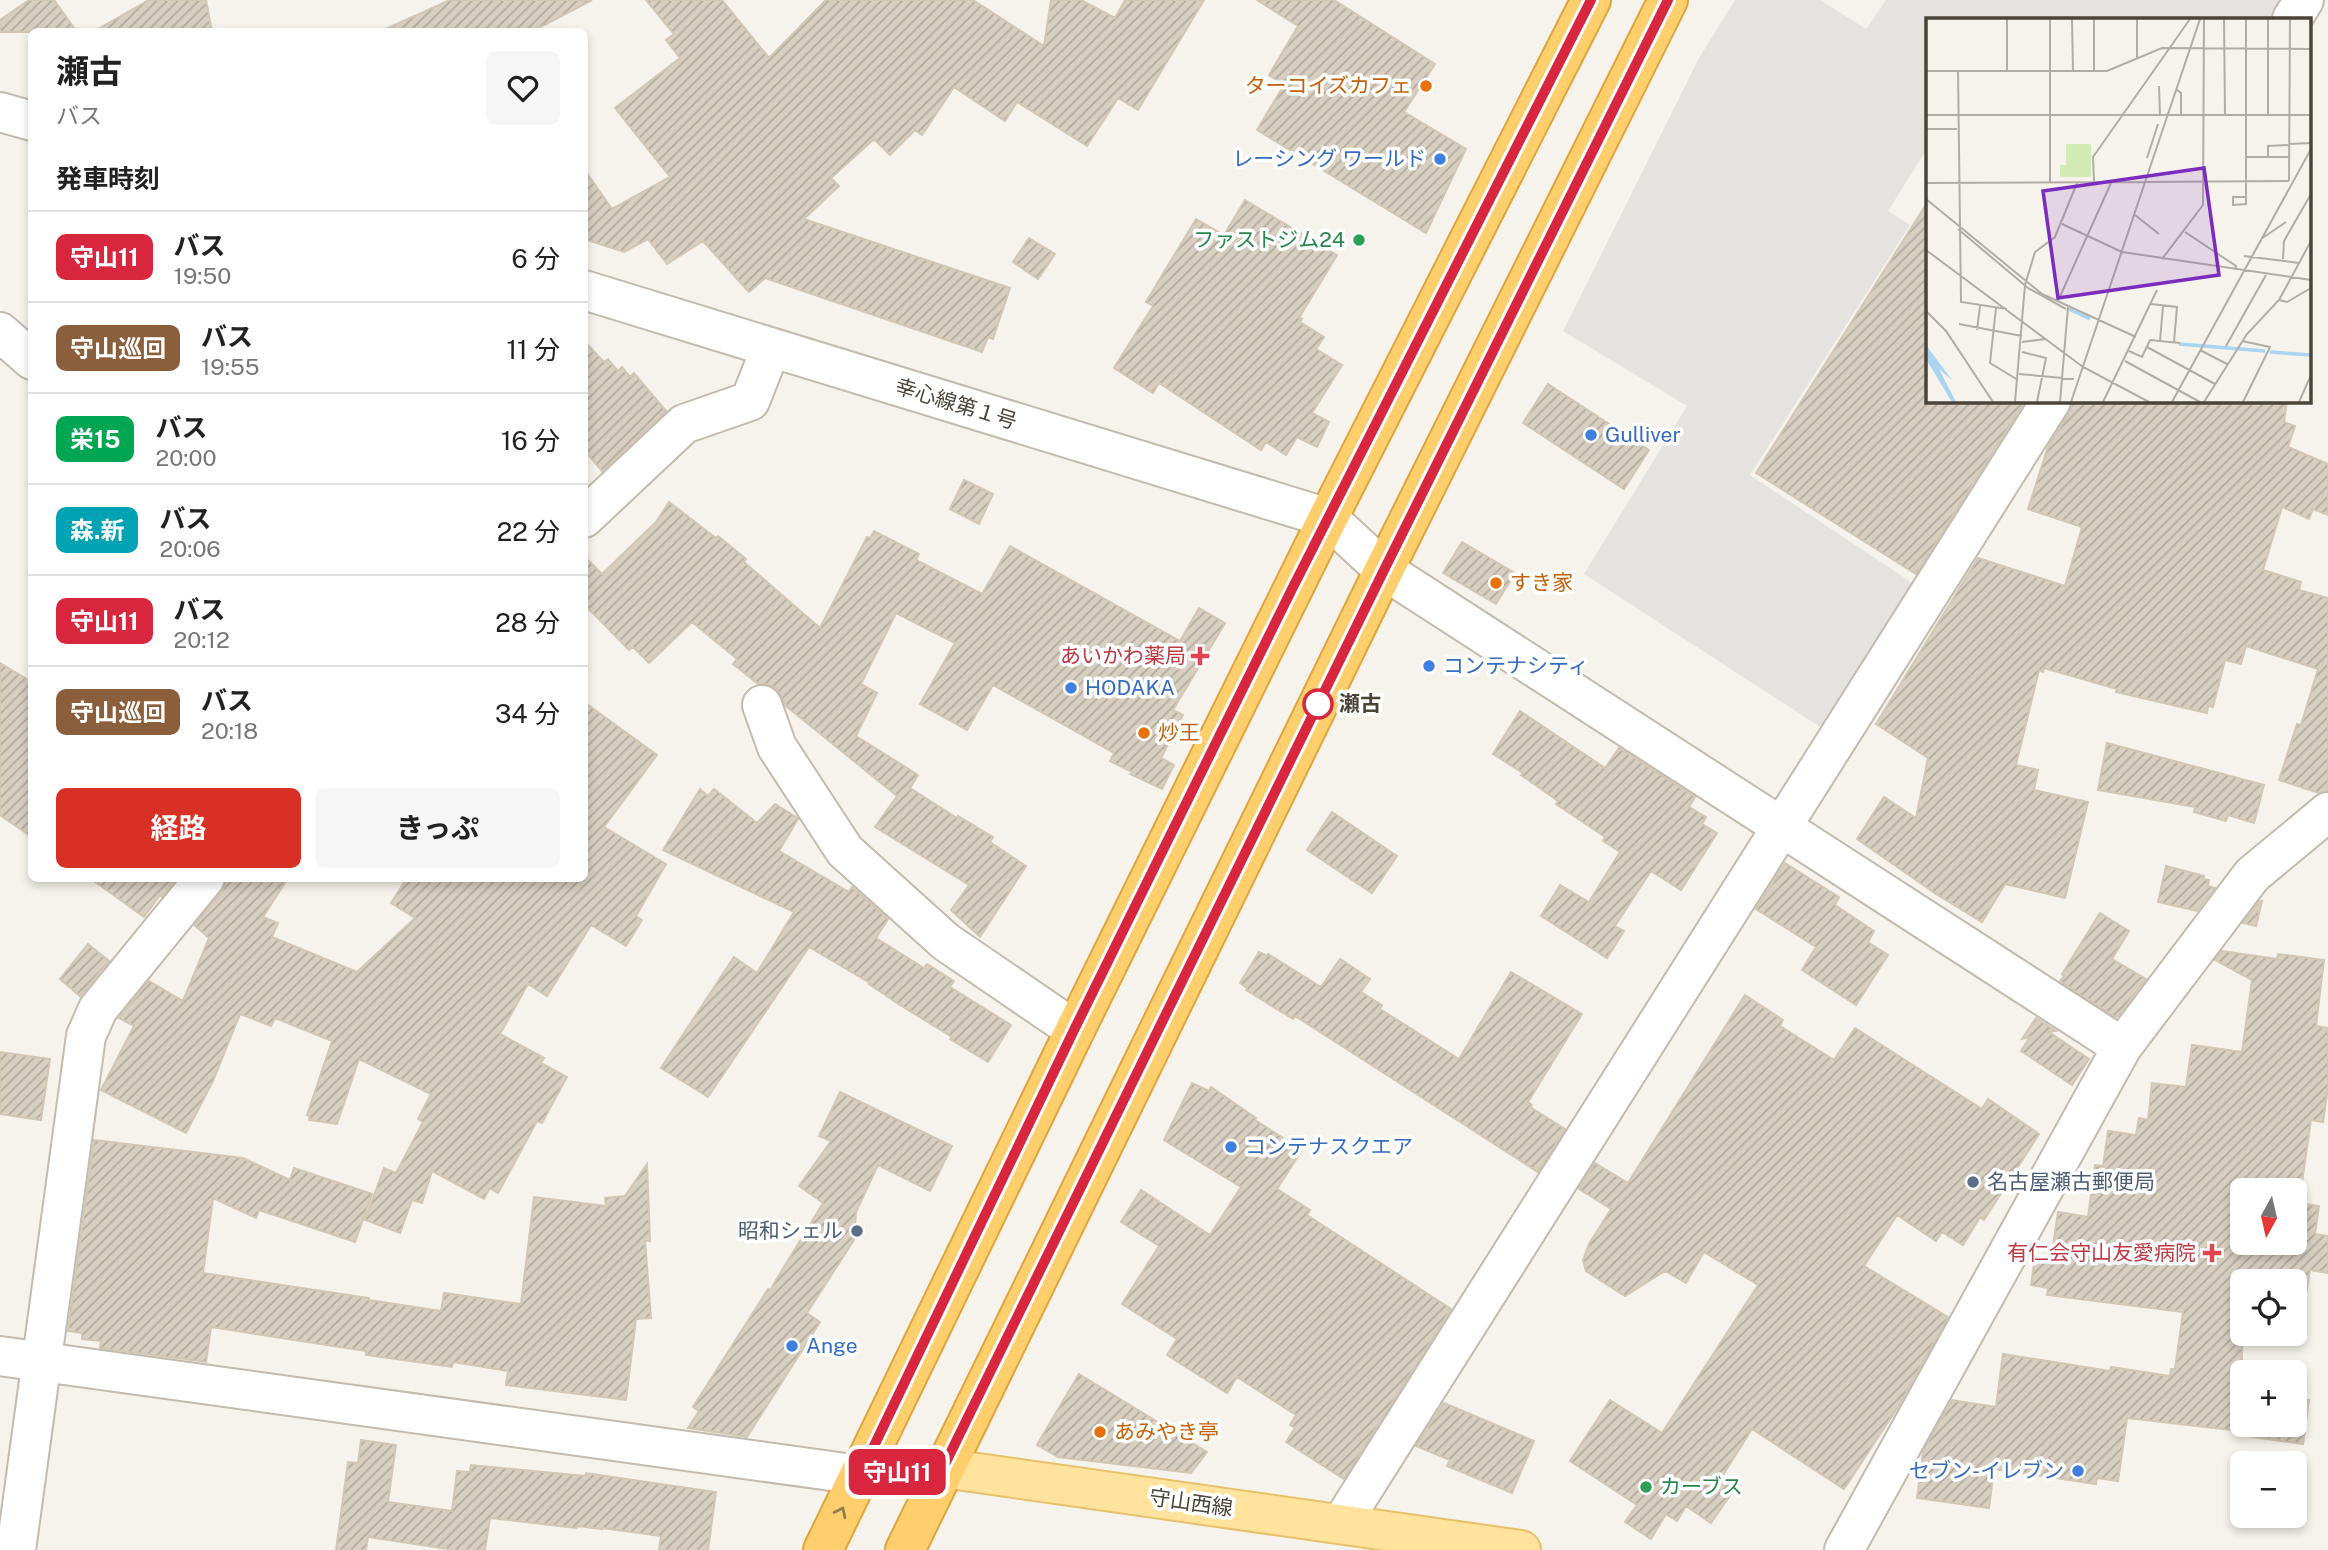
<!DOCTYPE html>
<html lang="ja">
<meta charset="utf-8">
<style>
:root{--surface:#fff;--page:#f6f6f6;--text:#222;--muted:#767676;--line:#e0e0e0;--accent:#d93025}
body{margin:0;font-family:"Public Sans","Noto Sans JP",sans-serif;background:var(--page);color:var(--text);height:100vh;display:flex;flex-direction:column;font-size:26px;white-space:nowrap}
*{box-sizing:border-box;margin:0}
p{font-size:23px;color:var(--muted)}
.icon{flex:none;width:38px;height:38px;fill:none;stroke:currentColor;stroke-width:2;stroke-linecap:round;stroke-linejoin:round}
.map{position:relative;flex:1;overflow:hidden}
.details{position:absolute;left:28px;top:28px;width:560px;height:854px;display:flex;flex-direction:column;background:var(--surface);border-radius:10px;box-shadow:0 4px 10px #0003}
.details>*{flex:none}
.badge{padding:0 14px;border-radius:10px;font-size:24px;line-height:46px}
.needle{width:46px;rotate:188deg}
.fabs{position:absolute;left:2230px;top:1178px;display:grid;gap:14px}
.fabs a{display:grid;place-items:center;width:77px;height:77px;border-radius:10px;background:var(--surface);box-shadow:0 4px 10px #0003;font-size:35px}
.map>.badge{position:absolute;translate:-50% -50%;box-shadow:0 0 0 4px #fff}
h2{padding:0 28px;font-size:26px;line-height:63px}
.round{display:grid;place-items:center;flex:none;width:74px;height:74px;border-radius:10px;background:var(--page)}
.summary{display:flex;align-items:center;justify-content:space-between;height:119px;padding:0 28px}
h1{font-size:33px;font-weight:700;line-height:52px}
.button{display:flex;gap:14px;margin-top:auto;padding:14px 28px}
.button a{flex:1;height:80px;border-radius:10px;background:var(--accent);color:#fff;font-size:28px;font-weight:700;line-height:80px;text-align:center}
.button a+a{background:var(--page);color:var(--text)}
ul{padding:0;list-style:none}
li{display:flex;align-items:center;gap:21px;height:91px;padding:0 28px;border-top:2px solid var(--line)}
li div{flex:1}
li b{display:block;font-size:26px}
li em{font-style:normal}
li .badge{min-width:77px;font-weight:700;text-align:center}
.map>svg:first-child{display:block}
</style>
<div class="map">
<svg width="2328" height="1550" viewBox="0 0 2328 1550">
<defs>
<pattern id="building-hatch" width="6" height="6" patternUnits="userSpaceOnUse" patternTransform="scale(1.75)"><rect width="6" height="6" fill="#d8cfc1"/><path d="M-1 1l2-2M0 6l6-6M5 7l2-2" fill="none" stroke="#b1aa9e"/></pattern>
</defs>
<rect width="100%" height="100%" fill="#f6f3ec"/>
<path fill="#e5e3e0" d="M1735,0H1820L1866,29L1886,0H2292L2280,19H1927V149L1888,211L1910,225L1750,475L1917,586L1828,732L1584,574L1687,406L1563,331L1699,58Z"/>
<path fill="url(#building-hatch)" stroke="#d3c7b4" stroke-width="2" fill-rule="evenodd" d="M29,0H54L77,32H0V20Z
M149,0H206L212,32H93Z
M450,0H592L531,32H379Z
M646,0H722L769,58L826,0H973L1044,46L1051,0H1081L1115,18L1125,0H1204L1138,110L1118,98L1087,146L1017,102L1005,121L954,87L922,135L915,130L890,155L874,139L831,178L839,186L804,219L1010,288L993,339L988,337L982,352L765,278L749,292L703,241L667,264L648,239L624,252L584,239V169L612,209L670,177L615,108L680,58L666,40L674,34Z
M1257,0H1334L1435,64L1404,112L1466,149L1426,233L1257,130L1284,85L1269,75L1298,26Z
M1245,200L1337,255L1299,318L1302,319L1300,322L1324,337L1316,349L1342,365L1312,413L1329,422L1317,447L1297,437L1286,455L1266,442L1261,450L1159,383L1153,393L1114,368L1153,306L1146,302L1196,219L1224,235Z
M1927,203V401H2025L1916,574L1756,473Z
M1029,238L1055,254L1038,279L1013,262Z
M584,341L604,362L608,359L618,371L622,367L630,377L634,373L666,411L602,471L584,450Z
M1548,384L1649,450L1624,489L1523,423Z
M2073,401H2287L2284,422L2295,426L2288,447L2328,464V515L2313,509L2309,519L2282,507L2263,570L2301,582L2299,590L2328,598V791L2319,793L2279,780L2297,724L2301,725L2318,669L2246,646L2241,664L2225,660L2213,707L2208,706L2207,713L2116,692L2117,689L2044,668L2043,672L2039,670L2016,765L2038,770L2034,790L2088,802L2065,898L2005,884L1982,922L1936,894L1857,839L1884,797L1916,818L1928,758L1876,724L1978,558L2065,586L2082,527L2028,509L2048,447L2069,413Z
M964,480L993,494L979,524L950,509Z
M669,502L716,538L718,536L746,559L744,562L820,628L867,537L870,538L874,531L919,554L916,560L982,594L1010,546L1180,641L1199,608L1225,623L1173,710L1183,715L1161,758L1174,765L1162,789L1130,774L1132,772L1110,761L1114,753L993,685L967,730L920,704L955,643L896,613L861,684L877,693L856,736L918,775L910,788L957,818L958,816L993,837L990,842L1026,866L980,937L951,910L969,885L875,827L897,796L786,706L776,688L767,684H758L733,664L737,659L692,622L649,663L633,647L629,650L584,604V556L602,574L656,522Z
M1462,542L1515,573L1496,604L1443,573Z
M0,663L32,682V837L0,815Z
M584,702L657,755L604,827L666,864L636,916L642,920L626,946L591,925L547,996L528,984L500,1034L544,1058L541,1063L567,1077L542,1123L537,1121L498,1193L490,1188L484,1199L432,1171L422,1203L412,1200L400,1233L365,1220L384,1168L396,1173L423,1122L418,1119L431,1094L359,1059L337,1124L309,1120L310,1116L307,1115L332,1041L275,1018L271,1026L240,1014L213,1081L186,1133L101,1090L134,1026L119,1018L149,981L183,1001L209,938L194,925L222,892L226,878H288L263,917L278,923L272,937L357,972L415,918L391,903L407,878H584Z
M1520,711L1605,768L1619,748L1695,797L1689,807L1706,817L1702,824L1717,833L1681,890L1651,871L1615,926L1624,931L1607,958L1541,916L1560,885L1589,902L1620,852L1603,841L1605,837L1556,804L1558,801L1521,775L1523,773L1493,754Z
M2107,743L2264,785L2254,823L2228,815L2226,821L2194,812L2195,807L2098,790Z
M700,789L708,796L714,789L757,823L775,804L796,817L798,819L779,851L849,892L852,887L888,919L876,938L924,968L927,964L954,981L950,987L1011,1025L988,1062L950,1039L952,1037L900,1005L869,984L870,983L809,947L708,1097L661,1068L734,957L757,973L794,912L663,850Z
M1332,812L1397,856L1372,893L1307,850Z
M1785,863L1839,897L1835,905L1874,931L1868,942L1888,955L1856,1005L1802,970L1816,947L1756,909Z
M2166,866L2204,876L2203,879L2209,880L2208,886L2215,888L2197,911L2158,902Z
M90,878H176L162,897L160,895L144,917Z
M2260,901H2262L2256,926L2243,923Z
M2100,913L2129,931L2112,959L2146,979L2118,1016L2115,1017L2060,981L2064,976L2062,974Z
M88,944L109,961L80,996L60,979Z
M2222,951L2277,959L2278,954L2324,960L2316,1026L2328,1028V1088L2323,1122L2311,1120L2299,1203L2319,1206L2315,1234L2328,1236V1273L2310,1270L2306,1295L2294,1293V1281H2242V1424H2294V1398L2309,1400L2303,1444L2239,1435L2240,1431L2127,1418L2118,1481L2097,1478L2096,1484L1994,1469L1989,1508L1917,1498L1923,1451L1952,1400L1996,1407L2003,1354L2110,1371L2111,1367L2170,1376L2171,1369H2175L2183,1312L2047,1295L2048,1288L2031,1285L2035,1256L2051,1259L2058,1212L2088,1217L2095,1165L2103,1166L2108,1131L2136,1135L2139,1118L2148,1120L2152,1083L2186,1087L2192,1045L2242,1052L2252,980L2215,960ZM2242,1190H2294V1242H2242Z
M1259,952L1267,956L1268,954L1321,987L1340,959L1370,979L1361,992L1382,1005L1380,1009L1459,1059L1511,972L1582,1014L1528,1102L1532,1105L1530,1107L1565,1129L1538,1172L1295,1016L1293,1019L1246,990L1247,988L1240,983Z
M1745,995L1783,1020L1780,1026L1834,1060L1855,1028L1982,1109L1988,1099L2039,1134L1984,1220L1980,1217L1963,1245L1942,1232L1936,1241L1897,1215L1864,1266L1948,1317L1898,1407L1844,1489L1752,1429L1721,1478L1735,1488L1711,1523L1686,1506L1677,1521L1666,1514L1651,1539L1625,1522L1637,1505L1570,1461L1610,1400L1662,1433L1758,1285L1704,1252L1686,1283L1665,1271L1625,1296L1586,1271L1583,1260L1589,1244L1611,1209L1579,1189L1595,1163L1628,1183Z
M2036,1018L2056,1031L2049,1032L2089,1059L2072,1085L2021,1051L2030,1037L2022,1039Z
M0,1052L50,1059L41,1120L0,1114Z
M1192,1083L1209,1091L1211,1087L1256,1118L1255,1120L1302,1150L1277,1189L1310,1210L1307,1215L1451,1309L1344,1479L1286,1442L1295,1428L1290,1425L1296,1415L1237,1377L1227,1393L1167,1355L1177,1339L1122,1304L1159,1246L1121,1222L1141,1190L1210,1235L1241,1187L1164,1140Z
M840,1092L952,1146L930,1191L878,1165L856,1212L854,1240L807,1313L820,1322L747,1437L688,1428L699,1411L693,1407L768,1289L770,1290L823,1203L799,1186L831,1141L819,1136Z
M94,1140L243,1158L290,1180L294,1168L372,1194L355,1242L259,1210L256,1218L213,1198L203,1273L369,1298V1300L441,1311L444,1293L521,1304L534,1197L606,1206L605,1198L625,1196L647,1164L650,1241H645L651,1318L636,1319L626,1400L506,1385L508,1371L453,1362L452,1367L366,1355V1351L211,1327L206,1362L100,1348L101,1341L82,1339V1333L68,1331Z
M1079,1374L1207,1452L1191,1473L1058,1457L1037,1445Z
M1444,1403L1534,1441L1512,1493L1447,1466L1450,1460L1416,1446Z
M361,1440L396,1445L388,1502L452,1511L457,1471L470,1472L471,1465L585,1476L586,1473L716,1492L708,1550H659L661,1536L602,1528V1529L577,1526L576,1528L490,1518L485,1550H454L368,1537L366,1550H336L348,1462L358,1463Z"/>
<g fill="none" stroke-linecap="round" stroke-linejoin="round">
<defs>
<path id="minor" d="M2292,19L2304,0
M0,112L32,121
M584,290L1328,518L1384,570L2122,1047
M0,332L32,360
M584,518L684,424L750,401L771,348
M762,705L777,747L845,851L946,942L1075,1030
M0,1356L860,1475
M1341,1524L2051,401
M16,1550L86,1036L98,1009L205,878
M1844,1550L2122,1047L2252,875L2328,812"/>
<path id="major" d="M860,1475L943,1468L1521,1550"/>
<path id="highway" d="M823,1550L1075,1030L1328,518L1591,0
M905,1550L1384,570L1668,0"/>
</defs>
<use href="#minor" stroke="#c2bbae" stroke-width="42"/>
<use href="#major" stroke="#e6c16a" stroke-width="42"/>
<use href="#highway" stroke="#e0a43c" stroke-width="42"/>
<use href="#minor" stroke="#fff" stroke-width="38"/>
<use href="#major" stroke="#ffe39c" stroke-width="38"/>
<use href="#highway" stroke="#ffcf6e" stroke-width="38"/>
</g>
<defs><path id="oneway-chevron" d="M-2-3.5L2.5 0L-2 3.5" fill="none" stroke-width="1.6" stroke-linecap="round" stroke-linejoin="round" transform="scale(1.75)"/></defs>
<use stroke="#937c4e" href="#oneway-chevron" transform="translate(841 1512) rotate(-64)"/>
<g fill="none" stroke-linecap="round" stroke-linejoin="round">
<defs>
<path id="line" d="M1591,0L1292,589L1074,1030L860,1475L943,1468L1384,570L1668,0"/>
</defs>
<use href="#line" stroke="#fff" stroke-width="16"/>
<use href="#line" stroke="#d7263d" stroke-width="10"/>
</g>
<g fill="#e8710a" stroke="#fff" stroke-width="2.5">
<circle cx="1426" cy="86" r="7"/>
<circle cx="1496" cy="583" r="7"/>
<circle cx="1144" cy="733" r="7"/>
<circle cx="1100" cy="1432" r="7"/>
</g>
<g fill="#3f7fe0" stroke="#fff" stroke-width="2.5">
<circle cx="1440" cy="159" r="7"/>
<circle cx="1591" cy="435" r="7"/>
<circle cx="1429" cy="666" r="7"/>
<circle cx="1071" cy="688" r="7"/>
<circle cx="1231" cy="1147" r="7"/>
<circle cx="792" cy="1346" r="7"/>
<circle cx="2078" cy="1471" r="7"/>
</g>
<g fill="#2e9e5b" stroke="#fff" stroke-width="2.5">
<circle cx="1359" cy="240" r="7"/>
<circle cx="1646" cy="1487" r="7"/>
</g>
<g fill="#e0444e" stroke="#fff" stroke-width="2.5">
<path d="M1196.5 645.5h7v7h7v7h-7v7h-7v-7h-7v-7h7z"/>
<path d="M2208.5 1242.5h7v7h7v7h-7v7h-7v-7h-7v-7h7z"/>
</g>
<circle fill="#fff" stroke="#d7263d" stroke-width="3.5" cx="1318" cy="704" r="14"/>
<g fill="#5c6f8a" stroke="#fff" stroke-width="2.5">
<circle cx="1973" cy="1182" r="7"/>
<circle cx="857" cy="1231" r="7"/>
</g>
<g text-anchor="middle" stroke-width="7" stroke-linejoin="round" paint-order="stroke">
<g font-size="21" fill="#c56008" stroke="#fff" text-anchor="start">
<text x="1412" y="93" text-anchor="end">ターコイズカフェ</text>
<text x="1510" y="590">すき家</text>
<text x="1158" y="740">炒王</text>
<text x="1114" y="1439">あみやき亭</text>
</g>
<g font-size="21" fill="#366cbe" stroke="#fff" text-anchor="start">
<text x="1426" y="166" text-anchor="end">レーシング ワールド</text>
<text x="1605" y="442">Gulliver</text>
<text x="1443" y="673">コンテナシティ</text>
<text x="1085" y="695">HODAKA</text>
<text x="1245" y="1154">コンテナスクエア</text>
<text x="806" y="1353">Ange</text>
<text x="2064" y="1478" text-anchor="end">セブン-イレブン</text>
</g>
<g font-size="21" fill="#27864d" stroke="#fff" text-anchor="end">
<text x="1345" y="247">ファストジム24</text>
<text x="1660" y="1494" text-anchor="start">カーブス</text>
</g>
<g font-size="21" fill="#4b4439" stroke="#fff">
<text transform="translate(956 404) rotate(17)" y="7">幸心線第１号</text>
<text transform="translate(1191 1503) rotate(8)" y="7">守山西線</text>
</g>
<g font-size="21" fill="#be3a42" stroke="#fff" text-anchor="end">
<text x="1186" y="663">あいかわ薬局</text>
<text x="2196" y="1260">有仁会守山友愛病院</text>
</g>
<g font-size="21" font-weight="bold" fill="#4b4439" stroke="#fff" text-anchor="start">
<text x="1339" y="711">瀬古</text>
</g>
<g font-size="21" fill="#4e5e75" stroke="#fff" text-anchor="start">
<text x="1987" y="1189">名古屋瀬古郵便局</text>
<text x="843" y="1238" text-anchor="end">昭和シェル</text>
</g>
</g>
<g transform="translate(1926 18)">
<rect width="385" height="385" fill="#f6f3ec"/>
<path d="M140,126H165V159H134V147H140Z" fill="#d2eab5"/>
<path d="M0,327L26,362L13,351L30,384H26L0,341Z" fill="#a9d4f2"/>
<path fill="none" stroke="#a9d4f2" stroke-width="3.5" d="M143,291L164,301M253,326L339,333M344,334L385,337"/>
<path fill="none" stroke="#b2ada4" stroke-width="2" d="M81,1V53M146,1L147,53M211,1V41M298,1L299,97M342,1V97M0,53H181L236,30L385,31M32,53L35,284L81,291M168,53V1M233,68L234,97M250,71L255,75V97M0,97H235M235,97H385M0,111H31M363,126L385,125M320,139H363M342,139V128L363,127M221,140L232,106M363,163L364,1M124,164V1M168,164L167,139L264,1M219,164L363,163M0,165L219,164M320,179H307V187L320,186V1M0,181L116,276L210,319M209,197L233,216M136,206L196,234L385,262M32,211L102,270L140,291M259,214L310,248L309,252M335,221L360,204M0,232L157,349L223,384M318,238L373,245M236,241L277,187L278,1M357,241L358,223L385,176M353,282L361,284L385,270M132,283L185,165M225,286L251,289L248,324M70,290L64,345L92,362M0,293L20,313L67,384M33,306L96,318M51,312L54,288M234,323L237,288M316,323L344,329L317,384M96,324L119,321M300,328L340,257M221,329L289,366M274,332L301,346M203,333L216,339L224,322L254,325M96,334L120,340L111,384M199,343L274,384M93,356L148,361M89,384L99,267L109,234L129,219L151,165M134,384L142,289M145,384L274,1M177,384L231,272M246,384L385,131M278,384L321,316L353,282L385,223M373,384L385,357"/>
<path fill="#7b2cbf" fill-opacity="0.15" stroke="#7b2cbf" stroke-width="3.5" d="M278,150L293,257L132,280L117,173Z"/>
<rect width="385" height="385" fill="none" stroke="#4b4439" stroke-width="3.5"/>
</g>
</svg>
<div class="fabs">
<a><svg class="needle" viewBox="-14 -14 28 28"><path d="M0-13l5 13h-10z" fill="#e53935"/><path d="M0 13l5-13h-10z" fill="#767676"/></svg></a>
<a><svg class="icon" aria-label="locate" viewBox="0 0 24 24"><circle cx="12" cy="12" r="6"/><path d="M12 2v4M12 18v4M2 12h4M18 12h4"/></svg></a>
<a>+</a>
<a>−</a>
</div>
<b class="badge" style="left:897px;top:1472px;background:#d7263d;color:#fff">守山11</b>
<section class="details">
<div class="summary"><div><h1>瀬古</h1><p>バス</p></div><a class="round"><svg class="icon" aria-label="heart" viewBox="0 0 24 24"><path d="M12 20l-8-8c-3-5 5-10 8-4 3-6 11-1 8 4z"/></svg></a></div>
<h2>発車時刻</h2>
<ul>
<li><span class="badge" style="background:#d7263d;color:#fff">守山11</span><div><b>バス</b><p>19:50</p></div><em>6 分</em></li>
<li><span class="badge" style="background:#8b5e3c;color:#fff">守山巡回</span><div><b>バス</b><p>19:55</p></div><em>11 分</em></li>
<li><span class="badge" style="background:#00a651;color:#fff">栄15</span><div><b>バス</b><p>20:00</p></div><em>16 分</em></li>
<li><span class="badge" style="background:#00a3b4;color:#fff">森.新</span><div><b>バス</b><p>20:06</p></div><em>22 分</em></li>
<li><span class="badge" style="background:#d7263d;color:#fff">守山11</span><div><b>バス</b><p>20:12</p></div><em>28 分</em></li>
<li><span class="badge" style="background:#8b5e3c;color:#fff">守山巡回</span><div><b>バス</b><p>20:18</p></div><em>34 分</em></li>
</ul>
<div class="button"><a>経路</a><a>きっぷ</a></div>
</section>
</div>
